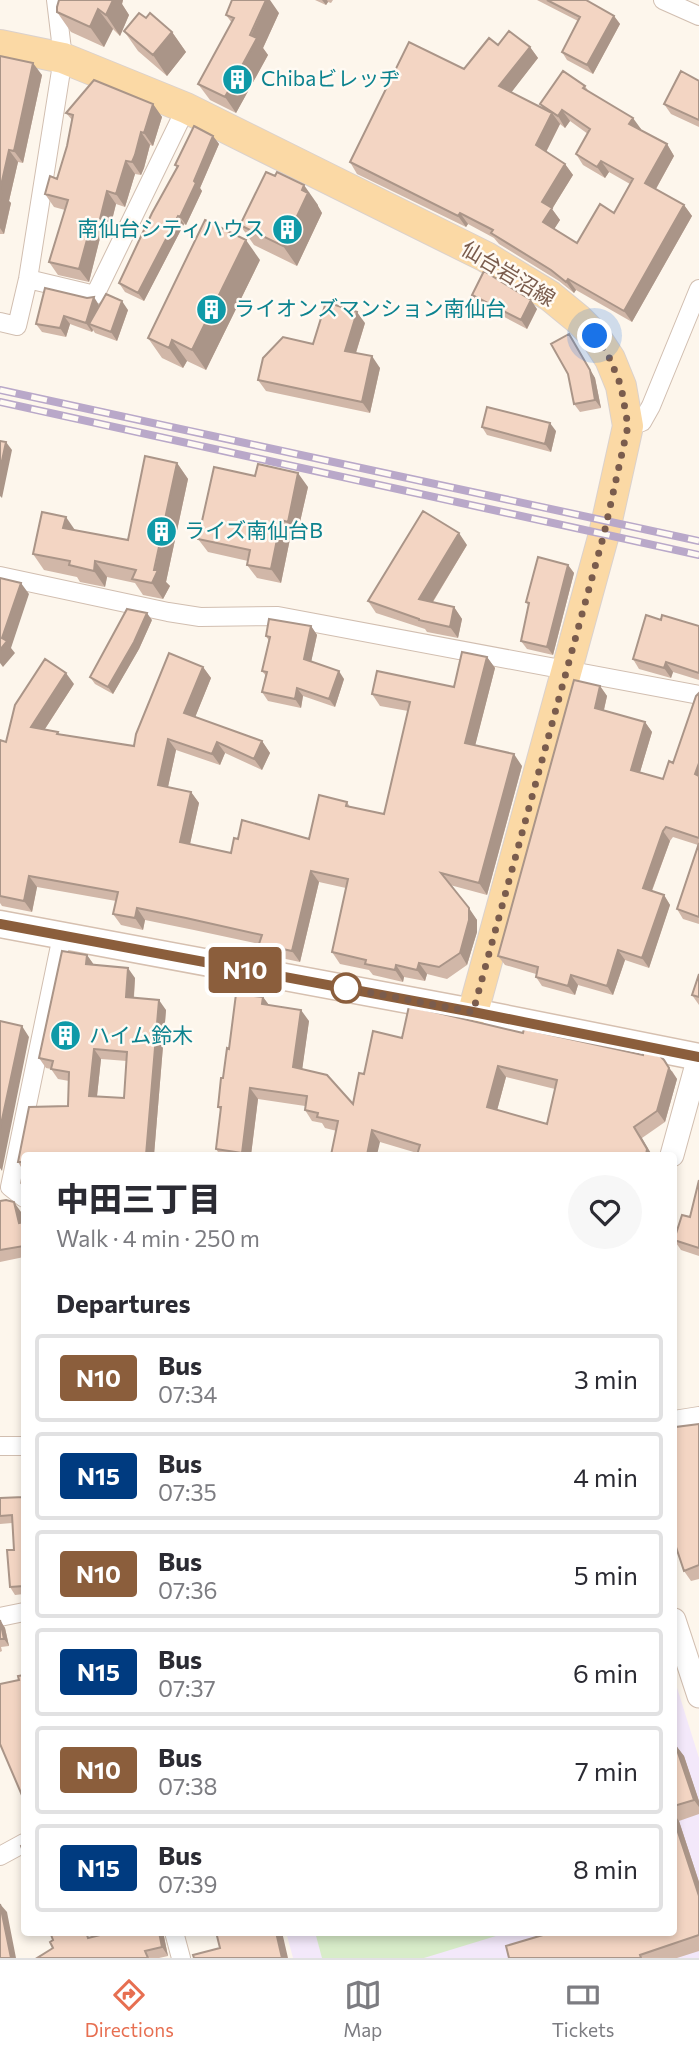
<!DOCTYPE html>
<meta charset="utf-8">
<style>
:root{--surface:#fff;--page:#f7f7f7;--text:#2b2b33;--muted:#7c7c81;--line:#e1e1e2;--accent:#e76f51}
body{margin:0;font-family:Commissioner,"Noto Sans JP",sans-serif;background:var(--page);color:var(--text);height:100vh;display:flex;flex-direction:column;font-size:26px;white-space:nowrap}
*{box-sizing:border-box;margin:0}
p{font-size:23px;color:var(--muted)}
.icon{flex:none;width:38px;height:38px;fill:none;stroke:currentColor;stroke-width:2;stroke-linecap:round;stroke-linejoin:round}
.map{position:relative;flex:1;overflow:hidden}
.panel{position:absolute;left:21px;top:1152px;width:656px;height:784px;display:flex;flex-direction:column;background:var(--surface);border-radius:7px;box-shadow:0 4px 10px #0003}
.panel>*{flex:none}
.badge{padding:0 14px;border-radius:5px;font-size:24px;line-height:46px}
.you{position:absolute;width:35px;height:35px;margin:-18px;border:5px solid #fff;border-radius:50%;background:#1a73e8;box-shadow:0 0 0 10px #1a73e833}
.map>.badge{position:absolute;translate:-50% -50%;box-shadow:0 0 0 4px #fff}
h2{padding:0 35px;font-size:26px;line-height:63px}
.round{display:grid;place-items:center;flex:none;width:74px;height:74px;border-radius:37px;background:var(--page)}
.head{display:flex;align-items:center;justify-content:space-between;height:119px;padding:0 35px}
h1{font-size:33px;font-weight:800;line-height:52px}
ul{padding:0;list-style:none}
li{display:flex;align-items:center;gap:21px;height:88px;margin:0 14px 10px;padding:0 21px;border:4px solid var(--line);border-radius:7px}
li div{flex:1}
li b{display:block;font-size:26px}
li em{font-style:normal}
li .badge{min-width:77px;font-weight:700;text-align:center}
.tabs{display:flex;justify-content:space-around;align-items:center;height:98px;border-top:2px solid var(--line);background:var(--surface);font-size:19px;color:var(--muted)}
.tabs a{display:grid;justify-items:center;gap:4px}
.tabs .active{color:var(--accent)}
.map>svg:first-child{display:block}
</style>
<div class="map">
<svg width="699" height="1958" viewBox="0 0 699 1958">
<rect width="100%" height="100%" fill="#fdf6ec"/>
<path fill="#f3e8fa" d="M674,1678L699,1758V1958H293L286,1932H674Z"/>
<path fill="#d8ecc9" d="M315,1932H509L424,1958H322Z"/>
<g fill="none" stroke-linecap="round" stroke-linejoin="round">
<defs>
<path id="minor" d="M663,0L699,16
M28,279L95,295L186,108
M0,322L17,326L28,279L63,58L56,0
M628,426L642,422L651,406L699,289
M0,576L168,612L200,617L278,616L699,695
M24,1198L10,1187L62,936
M674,1420L699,1416
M0,1446H24
M0,1617L24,1612
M0,1856L24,1843
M174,1932L181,1958"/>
<path id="tertiary" d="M672,1155L699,1057
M674,1620L699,1696"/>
<path id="secondary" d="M0,924L473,1012L699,1057"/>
<path id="primary" d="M0,45L63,58L186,108L486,257L550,296L578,319L595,336L610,359L621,386L628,426L604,534L473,1012"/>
</defs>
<use href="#minor" stroke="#d1beb0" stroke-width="20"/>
<use href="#tertiary" stroke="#d1beb0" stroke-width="25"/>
<use href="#secondary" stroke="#d6c0b0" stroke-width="29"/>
<use href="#primary" stroke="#dad1cd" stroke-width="32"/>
<use href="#minor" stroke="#fff" stroke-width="18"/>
<use href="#tertiary" stroke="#fff" stroke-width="23"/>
<use href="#secondary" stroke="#fff" stroke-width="26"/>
<use href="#primary" stroke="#fbd9a5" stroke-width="30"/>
<defs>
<path id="rail" d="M0,390L699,541
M0,402L699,555"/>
</defs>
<use href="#rail" stroke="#b9a8c9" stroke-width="8"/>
<use href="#rail" stroke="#fffaf3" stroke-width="5" stroke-dasharray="16" stroke-linecap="butt"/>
</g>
<path fill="#d1b7a8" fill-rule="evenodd" d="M59,0H123L122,4L129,15L120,36L113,29L104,47L71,32L57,12Z
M315,0H333L331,3L328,2L326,5Z
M537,0H586L614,16L620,24L593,74L567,60L562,52L578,21Z
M279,13L263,48L268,55L236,113L210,100L198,84L232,23L226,15Z
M146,18L172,32L186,52L167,76L138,51L124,31Z
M498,45L530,47L538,58L511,92L543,108L540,104L585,86L589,92L641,129L640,130L667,144L674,156L656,189L684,205L692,216L632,322L576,290L574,293L559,281L499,244L494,238L468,224L466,227L357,174L350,162L464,69ZM570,121L588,134L576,154L583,165L605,178L609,172L630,184L614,213L577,243L554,229L560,220L552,209L573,175L565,164L546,152L560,124L565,128Z
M0,56L42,75L23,163L18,162L9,201L11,203L4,234H0Z
M699,81V127L671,114L664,104Z
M153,104L162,117L153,146L150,145L144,168L141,175L135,174L125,207L116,204L107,240L100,238L89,282L58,275L49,262L65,210L54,207L45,194L57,179L67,146L72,120L66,113Z
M213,136L219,144L200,188L202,191L186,225L184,224L144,301L125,292L119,283L177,168L175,165Z
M318,205V206L322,213L297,266L254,245L240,225Z
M260,260L206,370L187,361L183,368L162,358L148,338Z
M472,295L537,309L527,329L478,303Z
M99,305L128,310L117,341L95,333L93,330L92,332L70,324L66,337L42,332L36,324Z
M365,323L356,353L380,368L370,413L266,391L258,380L313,344Z
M569,334L595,378L601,408L580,412L574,404Z
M482,427L556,431L551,452L487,435Z
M177,463L188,479L166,582L170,586L163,599L143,595L135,583L107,577L105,587L80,582L77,577L44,570L33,554L74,530L128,540Z
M308,487L297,535L291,534L281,583L257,578L247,565L248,561L208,552L198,539Z
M467,545L433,602L454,607L462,619L458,638L427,632L425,629L376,613L368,601Z
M568,565L574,573L553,655L527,649L521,641L529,606L526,602Z
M152,620L139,649L113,694L95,684L90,677Z
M661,620L699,626V680L673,672L671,678L639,669L633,659Z
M311,626L317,635L311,662L344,679L335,707L303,696L301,708L268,701L262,692L266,676L262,671L269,641L266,636Z
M487,657L495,668L475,745L522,766L487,895L450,885L477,920V932L467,965L447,979L427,974L425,981L404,977L403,982L373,975L369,970L340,964L332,952L346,888L319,882L300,962L267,955L260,944L194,930L145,920L143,930L121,925L113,914L116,901L37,887L32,912L2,906L0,903V740L6,742L74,684L45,729L58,732L59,734L134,746L203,667L211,678L195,717L262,741L270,753L262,770L225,753L220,765L176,750L168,787L191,792L199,803L190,844L231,853L238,839H309L347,802L350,807L384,814L408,711L380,706L372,694L454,687Z
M600,686L607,696L604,710L645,722L652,732L640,772L663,779L673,763L699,693V924L683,919L677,909L698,845L673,837L670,841L652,891L664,895L670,905L649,968L625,960L613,995L578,985L575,995L542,986L536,977V974L505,965L498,956Z
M87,955L94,965L135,978L134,998L166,1010L154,1155H24V1172L18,1162L68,1106L69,1081L58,1079L51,1069L46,1068L39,1058ZM101,1059L127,1061L124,1098L97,1096Z
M699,974V1005L692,995Z
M263,997L269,1005L309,1021L302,1069L353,1104L364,1074L402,1038L672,1071L677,1079L665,1122L642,1138L417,1153L380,1142L325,1128L322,1123L312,1121L305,1110V1106L258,1099L251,1155H220L216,1149L221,1111L218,1107L223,1078ZM506,1077L555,1089L547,1124L497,1110Z
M699,1180V1256L681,1250L674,1240L690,1217Z
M0,1201L21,1212L23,1222H24V1257L0,1262Z
M699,1424V1579L691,1581L684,1571Z
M24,1458V1594L15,1595L10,1587L14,1550L12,1523L0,1524V1498L24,1497Z
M0,1620L5,1628L9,1646L1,1647L2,1651L0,1652Z
M674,1744L684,1756L699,1801V1814L679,1821L699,1882V1951L677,1958H509L674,1932Z
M112,1932H163L168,1956L159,1958H37L53,1948V1940L90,1937Z"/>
<path fill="#aa9588" d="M111,0H123L122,4L129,15L120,36L106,15Z
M266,0H270L279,13L263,48L268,55L236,113L225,97Z
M322,0H327L328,2L326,5Z
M98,9L113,29L104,47L90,27Z
M614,16L620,24L593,74L587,65Z
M172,32L186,52L167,76L153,55Z
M530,47L538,58L507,98L499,86Z
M33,63L42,75L23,163L14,151Z
M153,104L162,117L153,146L144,133Z
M562,110L570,121L565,128L558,116Z
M552,113L560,124L544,156L536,145Z
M633,118L641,129L637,135L629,124Z
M141,132L150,145L144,168L141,175L132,162Z
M213,136L219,144L200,188L202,191L186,225L180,217Z
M667,144L674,156L653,194L645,183Z
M9,150L18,162L9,201L11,203L4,234L0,228V190Z
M126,161L135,174L125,207L116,194Z
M601,161L609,172L605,178L597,167Z
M565,164L573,175L552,209L560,220L551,234L543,222L542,202Z
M304,185L318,205V206L322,213L297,266L283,246Z
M107,191L116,204L107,240L98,227Z
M684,205L692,216L632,322L624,311Z
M460,213L468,224L466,227L458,216Z
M178,216L184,224L144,301L138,293Z
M91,225L100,238L89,282L79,269Z
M246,240L260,260L206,370L192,350Z
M568,279L576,290L574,293L566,282Z
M94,297L99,305L89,324L93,330L92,332L86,323Z
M531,300L537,309L527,329L521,320Z
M122,301L128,310L117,341L111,332Z
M357,312L365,323L353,362L345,351Z
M64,316L70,324L66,337L60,328Z
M569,334L595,378L601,408L595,400Z
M172,340L187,361L183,368L169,348Z
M372,356L380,368L370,413L362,402Z
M550,423L556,431L551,452L545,444Z
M6,442L12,450L2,498L0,496V470Z
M177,463L188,479L166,582L170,586L163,599L152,583Z
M298,473L308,487L297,535L288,522Z
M66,517L77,533L63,528Z
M281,520L291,534L281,583L271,569Z
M459,533L467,545L427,611L419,599Z
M95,561L107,577L105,587L94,571Z
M568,565L574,573L553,655L547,647Z
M21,583L29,594L11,648L15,653L3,667L0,663V650L2,638Z
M454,607L462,619L458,638L450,627Z
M147,613L152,620L139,649L113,694L108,687Z
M311,626L317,635L310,667L304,659Z
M487,657L495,668L473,754L465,743Z
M666,662L673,672L671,678L664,668Z
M203,667L211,678L192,725L184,713Z
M339,671L344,679L335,707L329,699Z
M66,673L74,684L39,738L31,727Z
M600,686L607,696L602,718L595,708Z
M297,688L303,696L301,708L295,699Z
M645,722L652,732L638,779L631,770Z
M168,739L176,750L166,796L158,785Z
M262,741L270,753L262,770L254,759Z
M217,742L225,753L220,765L212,754Z
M514,754L522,766L487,895L479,883Z
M699,763V780L695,774Z
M191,792L199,803L188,853L180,842Z
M663,831L670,841L649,898L643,888Z
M311,871L319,882L300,962L292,951Z
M29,876L37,887L32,912L24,901Z
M664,895L670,905L649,968L642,958Z
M137,908L145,920L143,930L135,918Z
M469,908L477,920V932L467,965L460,953Z
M618,950L625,960L613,995L607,986Z
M87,955L94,965L86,964Z
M419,963L427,974L425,981L417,970Z
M396,965L404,977L403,982L395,970Z
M128,968L135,978L133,1007L126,997Z
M571,975L578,985L575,995L568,986Z
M263,997L271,1008L262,1004Z
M159,1000L166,1010L154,1155H146Z
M301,1010L309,1021L301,1078L293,1067Z
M22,1026L29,1037L2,1171L0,1168V1129Z
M94,1049L101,1059L96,1105L89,1096Z
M664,1060L677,1079L665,1122L657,1111Z
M498,1066L506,1077L495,1118L487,1107Z
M250,1088L258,1099L251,1155H243L242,1153Z
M634,1127L642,1138L652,1155H646Z
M372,1130L380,1142L377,1155H367Z
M14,1202L21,1212L24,1228L19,1223Z
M0,1620L5,1628L9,1646L4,1639Z
M675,1744L684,1756L699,1801V1807L694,1800Z
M674,1814L679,1821L699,1882V1896L674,1820Z
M0,1904L7,1912L16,1958H11Z
M159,1932H163L168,1956L162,1947Z
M276,1932H282L288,1958H282Z"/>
<path fill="#f3d5c3" stroke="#aa9588" stroke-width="2" fill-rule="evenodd" d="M59,0H113L106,15L98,9L90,27L57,12V7Z
M232,0H266L250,35L257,38L225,97L198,84L234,18L226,15Z
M547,0H586L614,16L587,65L562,52L580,17Z
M139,13L146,18L150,13L172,32L153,55L124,31Z
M509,31L530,47L499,86L552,113L536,145L565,164L542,202L552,208L543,222L577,243L600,204L614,213L633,179L601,161L597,167L576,154L590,129L562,110L558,116L540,104L563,71L585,86L583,88L633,118L629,124L667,144L645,183L684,205L624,311L568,279L566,282L551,270L491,233L493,230L460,213L458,216L350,162L409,42L464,69L489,38L498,45Z
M0,56L33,63L14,151L9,150L0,190L2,191L0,201Z
M681,71L699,81V120L664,104Z
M94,80L153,104L144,133L141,132L135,155L132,162L126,161L116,194L107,191L98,227L91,225L79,269L49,262L68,200L45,194L50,176L57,179L67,146L73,115L66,113Z
M194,126L213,136L194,181L196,183L180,217L178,216L138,293L119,283L152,213L178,166L175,165Z
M266,172L275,176L277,172L304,185L302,190L308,193L283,246L240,225Z
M205,220L246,240L192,350L172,340L169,348L148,338Z
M484,271L531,300L521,320L472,295Z
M45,288L87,298L94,297L86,323L64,316L60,328L36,324Z
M106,294L122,301L111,332L89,324Z
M326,302L357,312L345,351L372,356L362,402L258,380L263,358L283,337L313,344Z
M569,334L590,370L595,400L574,404L568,374L551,344Z
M487,407L550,423L545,444L482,427Z
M0,441L6,442L0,470Z
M145,456L177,463L154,570H158L152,583L132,579L136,570L95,561L94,571L69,565L70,561L33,554L42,512L66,517L63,528L128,540Z
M258,464L298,473L288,522L281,520L271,569L247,565L250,550L198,539L214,467L255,476Z
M423,511L459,533L419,599L454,607L450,627L419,620V619L368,601Z
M538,557L568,565L547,647L521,641L529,603L526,602Z
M0,578L21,583L2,638L7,641L0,650Z
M127,609L147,613L134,642L108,687L90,677Z
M646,615L661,620L662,615L699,626V673L666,662L664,668L633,659Z
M269,619L311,626L304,659L339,671L329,699L297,688L295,699L262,692L267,672L262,671L270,637L266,636Z
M462,652L487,657L465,743L514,754L479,883L441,873L469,908V920L460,953L439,967L419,963L417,970L396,965L395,970L365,964L366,960L332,952L348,879L311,871L292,951L259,944L262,935L186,918L137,908L135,918L113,914L118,892L29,876L24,901L0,896V740L6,742L15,705L45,659L66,673L31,727L58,732L57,734L134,746L136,734L169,653L203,667L184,713L262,741L254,759L217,742L212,754L168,739L158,785L191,792L180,842L231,853L234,838L238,839L242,820L309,839L319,795L347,802L346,806L384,814L410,702L372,694L377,671L454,687Z
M574,680L600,686L595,708L645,722L631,770L663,779L669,761L673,763L696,696L699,693V763L695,774L699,776V838L666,827L663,831L643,888L664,895L642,958L618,950L607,986L571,975L568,986L536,977L538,967L498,956Z
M699,843V917L677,909Z
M62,951L87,955L86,964L128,968L126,997L159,1000L146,1155H24V1162H18L29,1107L68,1106L69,1072L51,1069L53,1061L39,1058ZM94,1049L127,1052L124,1098L89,1096Z
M699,974V997L692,995Z
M236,994L263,997L262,1004L301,1010L293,1067L327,1075L353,1104L359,1073L364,1074L373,1031L402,1038L409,1006L523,1033L524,1029L643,1055V1052L660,1056L664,1060L669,1068L657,1111L634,1127L647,1149L646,1155H417L420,1145L372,1130L367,1155H331L338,1121L317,1117L318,1113L305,1110L307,1096L250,1088L242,1153L216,1149L221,1107H218L221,1078H223L227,1048L229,1049ZM498,1066L557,1080L547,1124L487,1107Z
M0,1021L22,1026L0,1129Z
M699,1180V1248L674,1240L682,1215L690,1217Z
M6,1200L14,1202L19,1223L24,1222V1246L0,1250V1201Z
M699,1424V1565L684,1571L674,1541V1433L676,1432V1427Z
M24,1458V1586L10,1587L7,1550H14L12,1515L0,1516V1498L24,1497Z
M0,1620L4,1639H0Z
M24,1675V1800L0,1744V1684L19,1680L18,1676Z
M674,1744H675L694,1800L674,1806Z
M674,1820L699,1896V1935L640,1955L641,1958H509L506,1946L553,1932H674Z
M24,1844V1854L21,1846Z
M0,1904L11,1958H0Z
M50,1932H86L88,1938L112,1932H159L162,1947L145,1951L148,1958H37L53,1948L50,1942L53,1940Z
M216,1932H276L282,1958H194L193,1955L220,1948Z"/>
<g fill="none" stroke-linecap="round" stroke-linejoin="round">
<defs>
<path id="line" d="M0,924L473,1012L699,1057"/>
</defs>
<use href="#line" stroke="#fff" stroke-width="16"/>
<use href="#line" stroke="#8b5e3c" stroke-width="10"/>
<path stroke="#7a5c4d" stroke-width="7" stroke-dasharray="0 12.6" d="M346,988L473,1012L604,534L628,426L621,386L610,359L595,336"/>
</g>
<defs>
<symbol id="building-disc" viewBox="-11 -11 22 22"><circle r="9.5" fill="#0f9aa8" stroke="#fffaf3"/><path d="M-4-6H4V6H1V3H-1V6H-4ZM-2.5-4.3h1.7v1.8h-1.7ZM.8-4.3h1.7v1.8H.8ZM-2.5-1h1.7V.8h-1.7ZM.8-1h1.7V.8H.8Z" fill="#fff"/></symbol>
</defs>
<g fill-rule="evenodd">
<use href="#building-disc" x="220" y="62" width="35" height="35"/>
<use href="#building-disc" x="270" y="212" width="35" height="35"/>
<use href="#building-disc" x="194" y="292" width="35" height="35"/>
<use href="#building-disc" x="144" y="514" width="35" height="35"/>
<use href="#building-disc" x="48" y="1018" width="35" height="35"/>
</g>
<circle fill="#fff" stroke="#8b5e3c" stroke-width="3.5" cx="346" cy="988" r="14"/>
<g text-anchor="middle" stroke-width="5" stroke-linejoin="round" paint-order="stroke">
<g font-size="21" fill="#0d838f" stroke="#fffaf3" text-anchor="start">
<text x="261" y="86">Chibaビレッヂ</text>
<text x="265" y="236" text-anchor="end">南仙台シティハウス</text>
<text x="234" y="316">ライオンズマンション南仙台</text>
<text x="184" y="538">ライズ南仙台B</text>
<text x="89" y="1043">ハイム鈴木</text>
</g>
<g font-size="21" fill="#7a5c4d" stroke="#fffaf3">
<text transform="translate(508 274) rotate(31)" y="7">仙台岩沼線</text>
</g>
</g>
</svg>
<div class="you" style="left:595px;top:336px"></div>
<b class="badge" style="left:245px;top:970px;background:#8b5e3c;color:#fff">N10</b>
<section class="panel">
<div class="head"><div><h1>中田三丁目</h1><p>Walk · 4 min · 250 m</p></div><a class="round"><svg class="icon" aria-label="heart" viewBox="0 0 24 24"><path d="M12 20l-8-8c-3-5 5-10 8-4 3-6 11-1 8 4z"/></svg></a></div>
<h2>Departures</h2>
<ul>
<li><span class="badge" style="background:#8b5e3c;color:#fff">N10</span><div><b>Bus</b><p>07:34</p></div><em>3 min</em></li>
<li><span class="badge" style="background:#003b80;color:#fff">N15</span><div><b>Bus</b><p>07:35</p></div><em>4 min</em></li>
<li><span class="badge" style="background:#8b5e3c;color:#fff">N10</span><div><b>Bus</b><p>07:36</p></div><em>5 min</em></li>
<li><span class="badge" style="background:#003b80;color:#fff">N15</span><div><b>Bus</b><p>07:37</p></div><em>6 min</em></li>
<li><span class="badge" style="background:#8b5e3c;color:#fff">N10</span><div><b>Bus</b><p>07:38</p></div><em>7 min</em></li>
<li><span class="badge" style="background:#003b80;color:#fff">N15</span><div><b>Bus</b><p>07:39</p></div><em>8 min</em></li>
</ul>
</section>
</div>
<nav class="tabs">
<a class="active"><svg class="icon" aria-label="directions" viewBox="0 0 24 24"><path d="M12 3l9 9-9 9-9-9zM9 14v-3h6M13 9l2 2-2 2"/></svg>Directions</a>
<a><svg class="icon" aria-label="map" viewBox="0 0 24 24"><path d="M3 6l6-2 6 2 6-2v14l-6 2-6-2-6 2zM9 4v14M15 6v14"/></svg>Map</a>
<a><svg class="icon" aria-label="tickets" viewBox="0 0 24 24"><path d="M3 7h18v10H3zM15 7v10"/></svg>Tickets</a>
</nav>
